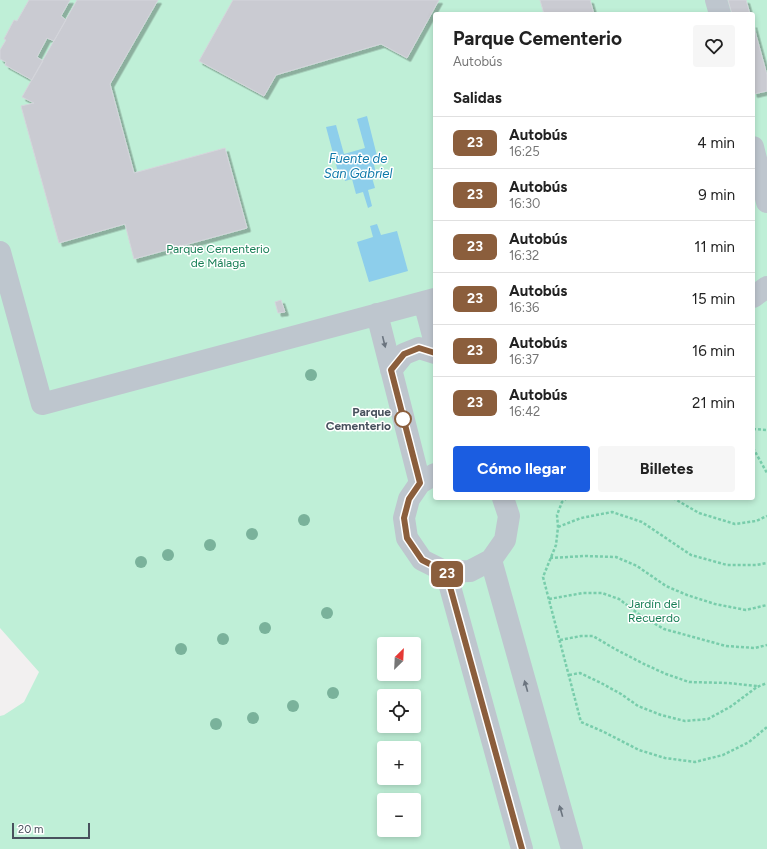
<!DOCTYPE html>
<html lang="es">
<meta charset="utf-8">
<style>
:root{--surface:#fff;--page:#f6f6f6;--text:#222;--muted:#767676;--line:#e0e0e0;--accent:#1b5de1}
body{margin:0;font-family:Figtree,sans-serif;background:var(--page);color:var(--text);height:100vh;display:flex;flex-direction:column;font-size:15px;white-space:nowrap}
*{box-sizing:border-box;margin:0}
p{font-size:13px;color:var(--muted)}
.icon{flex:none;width:22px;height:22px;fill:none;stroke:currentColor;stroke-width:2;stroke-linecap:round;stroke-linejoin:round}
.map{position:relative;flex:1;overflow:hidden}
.drawer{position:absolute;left:433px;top:12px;width:322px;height:488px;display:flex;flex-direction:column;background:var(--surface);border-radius:4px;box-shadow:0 2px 6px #0003}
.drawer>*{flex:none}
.badge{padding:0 8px;border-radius:6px;font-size:14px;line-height:26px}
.needle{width:26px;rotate:24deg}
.tools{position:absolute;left:377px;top:637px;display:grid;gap:8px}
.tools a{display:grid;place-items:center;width:44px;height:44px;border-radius:4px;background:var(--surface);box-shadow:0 2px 6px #0003;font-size:20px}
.scale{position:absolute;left:12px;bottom:10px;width:78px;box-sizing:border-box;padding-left:4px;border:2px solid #48515d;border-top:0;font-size:11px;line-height:14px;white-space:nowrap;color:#48515d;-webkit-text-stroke:3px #fff;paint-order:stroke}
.map>.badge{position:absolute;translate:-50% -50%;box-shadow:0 0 0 2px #fff}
h2{padding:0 20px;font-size:15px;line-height:36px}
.round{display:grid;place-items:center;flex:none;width:42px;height:42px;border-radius:4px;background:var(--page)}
.headline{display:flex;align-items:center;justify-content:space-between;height:68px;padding:0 20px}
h1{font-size:19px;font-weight:700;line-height:30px}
.action{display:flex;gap:8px;margin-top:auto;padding:8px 20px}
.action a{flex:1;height:46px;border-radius:4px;background:var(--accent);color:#fff;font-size:16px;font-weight:700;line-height:46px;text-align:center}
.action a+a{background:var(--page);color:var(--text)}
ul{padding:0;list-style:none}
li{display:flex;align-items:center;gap:12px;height:52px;padding:0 20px;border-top:1px solid var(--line)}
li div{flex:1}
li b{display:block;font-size:15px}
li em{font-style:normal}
li .badge{min-width:44px;font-weight:700;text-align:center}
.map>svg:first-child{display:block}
</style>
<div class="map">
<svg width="767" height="849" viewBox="0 0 767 849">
<defs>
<filter id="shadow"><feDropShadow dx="3.5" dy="3.5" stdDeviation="0" flood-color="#0004"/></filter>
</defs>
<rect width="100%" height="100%" fill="#f2f0f0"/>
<path fill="#bfefd7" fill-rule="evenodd" d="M0,0H767V849H0V716L4,715L24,702L39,672L0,628ZM435,14H753V498H435ZM384,644H414V674H384ZM384,696H414V726H384ZM384,748H414V778H384ZM384,800H414V830H384Z"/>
<path fill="#8dceeb" d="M367,116L378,160L373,161L376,173L371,174L375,188L368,190L372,206L368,208L363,192L356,194L352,179L345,181L343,171L338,172L326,127L336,125L344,154L365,148L357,119Z
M377,224L381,235L397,231L408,271L369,282L357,242L373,237L370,226Z"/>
<path fill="#cacbd2" stroke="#d4d5db" filter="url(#shadow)" d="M29,0H70L61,16L66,20L54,41L47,38L37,57L43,61L32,80L5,65L6,62L0,59V50L6,40L4,39L14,20L17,21Z
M77,0H158L110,84L134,173L225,148L247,228L134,259L125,224L59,243L21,106L34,103L22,97Z
M233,0H439L407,58L381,44L276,75L264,96L199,61Z
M540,0H590L594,14H544Z
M728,0H746L750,14H732Z
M753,24L767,75V91L754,94L753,90Z
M281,300L285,312L278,313L275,302Z"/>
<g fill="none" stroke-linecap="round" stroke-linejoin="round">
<path stroke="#78cdab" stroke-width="2.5" stroke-dasharray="3 2" stroke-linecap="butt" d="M753,429L767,430
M753,448L767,473
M567,498L562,502L557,515L558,527L556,545L543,577L581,722L604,732L639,750L665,758L695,762L723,755L749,742L767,727
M673,498L699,513L735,524L756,521L767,516
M558,527L581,518L612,512L642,522L691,555L727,565H756L767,563
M550,558L585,556L616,557L637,566L666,586L687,595L715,604L746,610L767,605
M549,599L583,593H602L619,599L640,615L664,629L726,646L755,648L767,645
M560,640L581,636H593L615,649L644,664L666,674L689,682L728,683L757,686
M569,675L580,673L601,683L621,694L638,706L661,715L685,721L708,719L730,707L757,687L767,683"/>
<path stroke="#bec6ce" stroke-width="22" d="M716,0L720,14
M753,147L767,202
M0,252L42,404L435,299
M753,297L767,287
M424,302L435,343
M377,314L420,483
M391,370L404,354L419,348L435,353
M435,474L420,483L409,499L404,518L407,538L422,560L446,572L470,571L491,560L505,540L509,516L503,498
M491,560L572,849
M446,572L522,849"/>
</g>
<g fill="#7ab29b">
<circle cx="311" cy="375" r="6"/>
<circle cx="304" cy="520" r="6"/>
<circle cx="252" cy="534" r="6"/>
<circle cx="210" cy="545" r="6"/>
<circle cx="168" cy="555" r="6"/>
<circle cx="141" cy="562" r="6"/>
<circle cx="327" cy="613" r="6"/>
<circle cx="265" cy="628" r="6"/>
<circle cx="223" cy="639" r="6"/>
<circle cx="181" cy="649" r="6"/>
<circle cx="333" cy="693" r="6"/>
<circle cx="293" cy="706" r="6"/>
<circle cx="253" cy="718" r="6"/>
<circle cx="216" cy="724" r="6"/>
</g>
<defs><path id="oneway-solid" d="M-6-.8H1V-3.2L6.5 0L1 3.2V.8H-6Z"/></defs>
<g fill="#6b747f">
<use href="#oneway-solid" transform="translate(384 342) rotate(76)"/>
<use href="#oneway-solid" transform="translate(526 686) rotate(-106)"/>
<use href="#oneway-solid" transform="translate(561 811) rotate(-106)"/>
</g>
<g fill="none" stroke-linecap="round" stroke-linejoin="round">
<defs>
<path id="line" d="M435,353L419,348L404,354L391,370L420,483L409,499L404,518L407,538L422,560L446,572L522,849"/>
</defs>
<use href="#line" stroke="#fff" stroke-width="9"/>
<use href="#line" stroke="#8b5e3c" stroke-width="6"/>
</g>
<circle fill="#fff" stroke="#8b5e3c" stroke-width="2" cx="403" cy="419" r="8"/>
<g text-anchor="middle" stroke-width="3" stroke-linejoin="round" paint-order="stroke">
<g font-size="12" fill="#187f56" stroke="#fff">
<text x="218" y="253">Parque Cementerio<tspan x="218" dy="14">de Málaga</tspan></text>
<text x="654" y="608">Jardín del<tspan x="654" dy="14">Recuerdo</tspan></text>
</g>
<g font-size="12" font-weight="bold" fill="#48515d" stroke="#fff" text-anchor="end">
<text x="391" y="416">Parque<tspan x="391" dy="14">Cementerio</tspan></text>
</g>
<g font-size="13" font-style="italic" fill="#0e79aa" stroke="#fff">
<text x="358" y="163">Fuente de<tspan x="358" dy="15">San Gabriel</tspan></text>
</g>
</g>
</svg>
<div class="tools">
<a><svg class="needle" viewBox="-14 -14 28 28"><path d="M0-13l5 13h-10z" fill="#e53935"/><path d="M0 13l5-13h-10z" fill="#767676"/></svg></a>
<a><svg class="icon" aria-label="locate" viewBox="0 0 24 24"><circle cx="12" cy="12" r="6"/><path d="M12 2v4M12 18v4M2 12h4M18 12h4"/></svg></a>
<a>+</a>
<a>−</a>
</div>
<div class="scale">20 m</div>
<b class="badge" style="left:447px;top:574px;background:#8b5e3c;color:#fff">23</b>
<section class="drawer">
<div class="headline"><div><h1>Parque Cementerio</h1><p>Autobús</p></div><a class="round"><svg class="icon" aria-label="heart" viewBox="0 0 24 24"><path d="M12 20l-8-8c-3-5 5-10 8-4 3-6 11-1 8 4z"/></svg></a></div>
<h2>Salidas</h2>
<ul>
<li><span class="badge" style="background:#8b5e3c;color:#fff">23</span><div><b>Autobús</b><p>16:25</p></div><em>4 min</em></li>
<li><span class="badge" style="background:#8b5e3c;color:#fff">23</span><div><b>Autobús</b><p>16:30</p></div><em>9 min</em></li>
<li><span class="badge" style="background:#8b5e3c;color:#fff">23</span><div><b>Autobús</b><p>16:32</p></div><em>11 min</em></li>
<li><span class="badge" style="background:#8b5e3c;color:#fff">23</span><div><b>Autobús</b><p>16:36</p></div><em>15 min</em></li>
<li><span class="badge" style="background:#8b5e3c;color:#fff">23</span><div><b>Autobús</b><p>16:37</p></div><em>16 min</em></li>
<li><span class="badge" style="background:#8b5e3c;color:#fff">23</span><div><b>Autobús</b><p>16:42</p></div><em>21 min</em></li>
</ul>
<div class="action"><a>Cómo llegar</a><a>Billetes</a></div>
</section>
</div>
